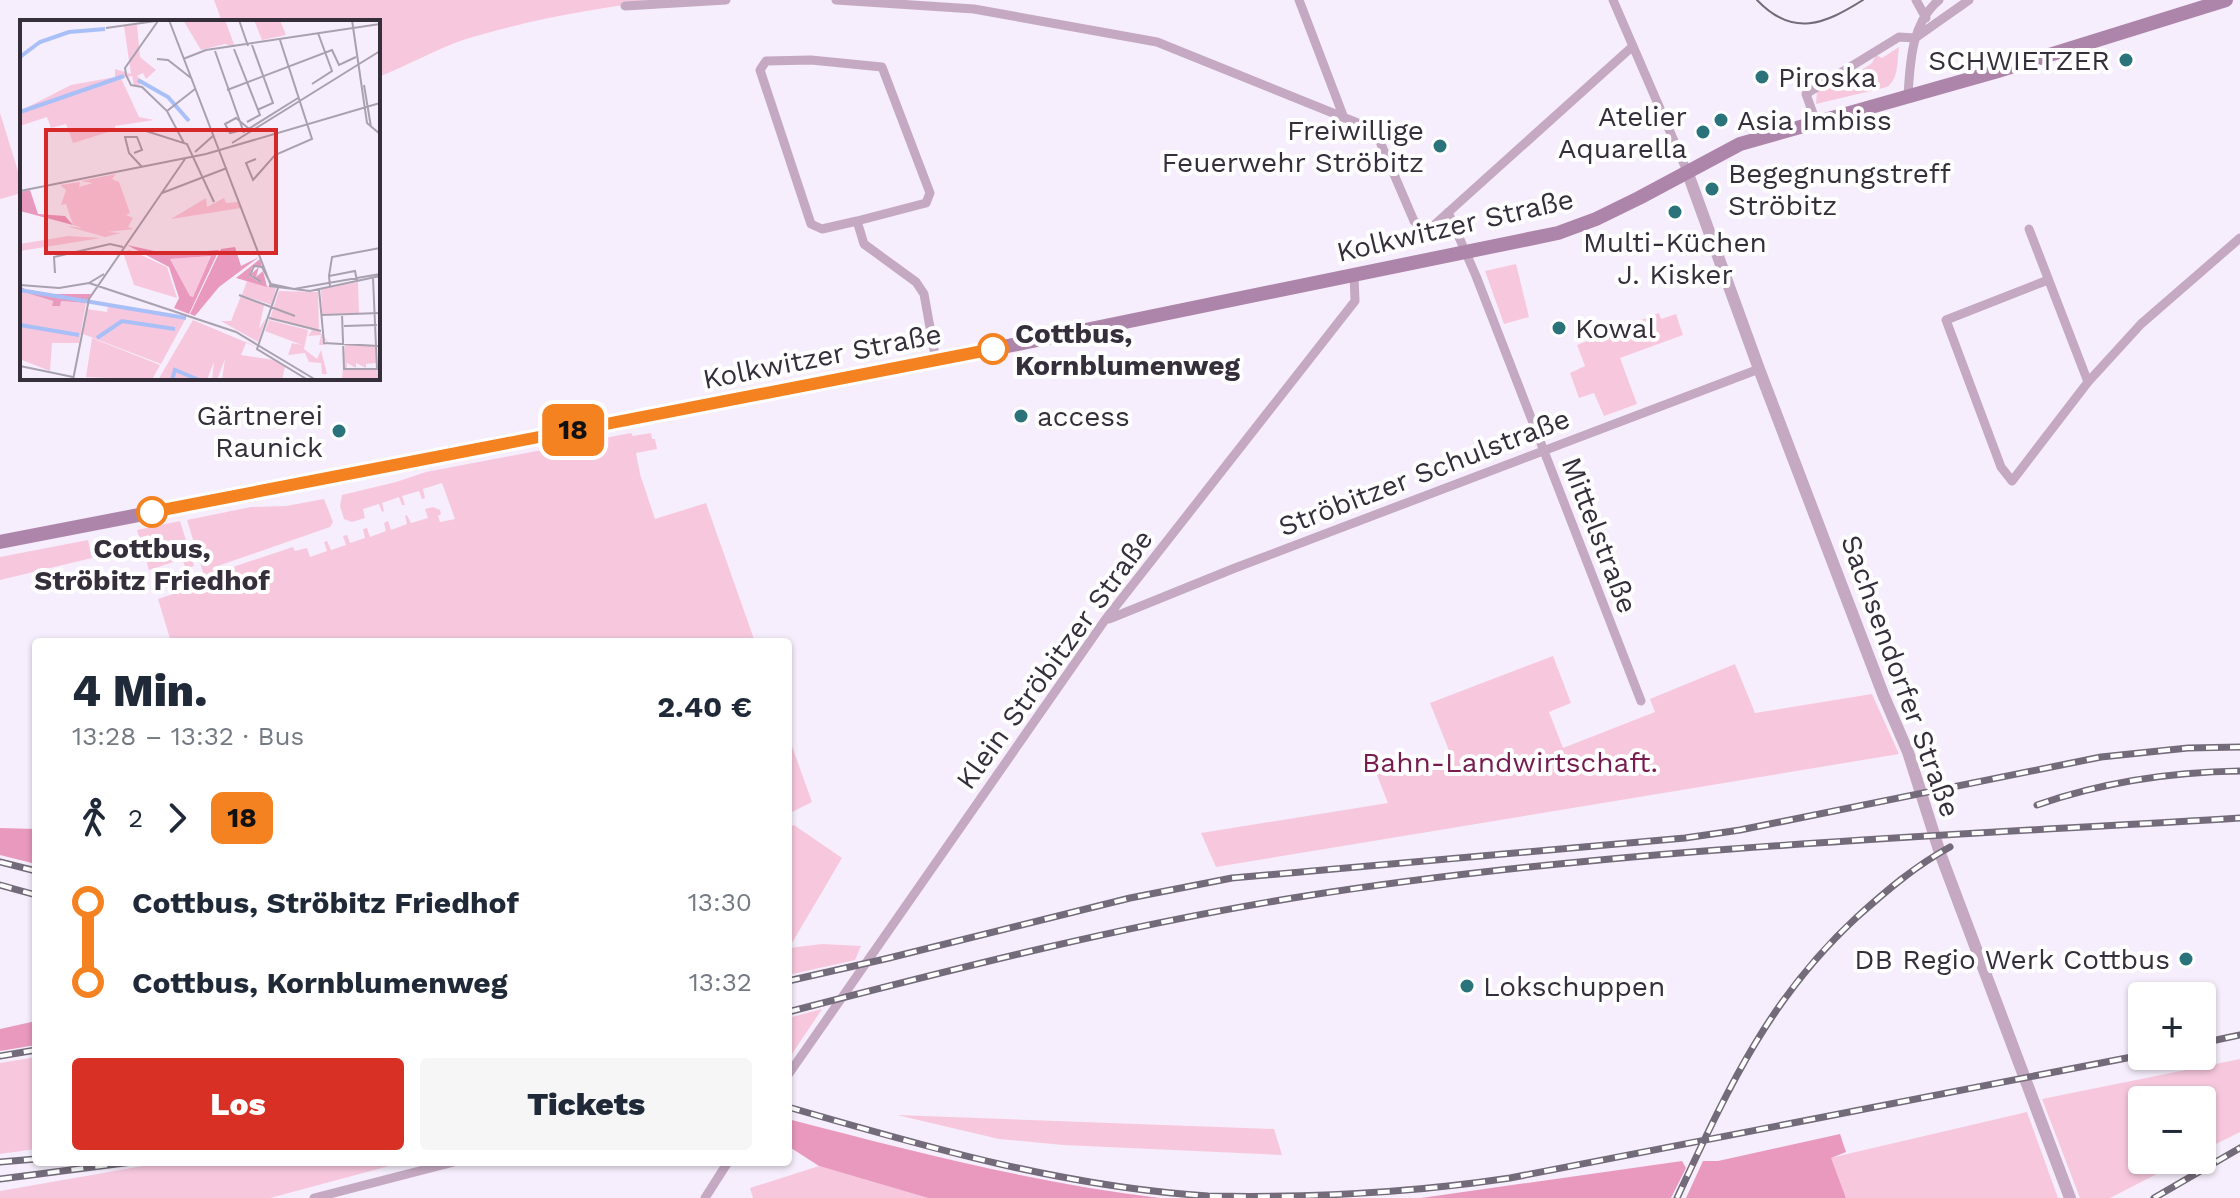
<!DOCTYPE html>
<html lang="de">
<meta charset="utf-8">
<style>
:root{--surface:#fff;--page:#f6f6f7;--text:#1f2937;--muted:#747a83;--accent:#d93025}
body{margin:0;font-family:"Work Sans",sans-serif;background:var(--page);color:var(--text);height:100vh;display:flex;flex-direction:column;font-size:30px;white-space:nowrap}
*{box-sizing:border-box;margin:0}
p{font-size:26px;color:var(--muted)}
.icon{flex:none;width:44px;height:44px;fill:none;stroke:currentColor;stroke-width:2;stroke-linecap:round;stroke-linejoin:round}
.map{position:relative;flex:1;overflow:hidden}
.drawer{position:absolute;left:32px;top:638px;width:760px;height:528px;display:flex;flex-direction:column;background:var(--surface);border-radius:8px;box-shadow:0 2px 6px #0004}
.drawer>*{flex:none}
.badge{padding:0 16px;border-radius:12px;font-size:28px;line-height:52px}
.tools{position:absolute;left:2128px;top:982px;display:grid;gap:16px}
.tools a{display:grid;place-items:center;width:88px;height:88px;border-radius:8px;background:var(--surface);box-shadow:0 2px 6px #0004;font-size:40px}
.map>.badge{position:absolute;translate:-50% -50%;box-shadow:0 0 0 4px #fff}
.legs{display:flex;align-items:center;gap:12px;height:88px;padding:0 40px;font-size:26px}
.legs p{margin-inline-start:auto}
.headline{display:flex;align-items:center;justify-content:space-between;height:136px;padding:0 40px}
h1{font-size:44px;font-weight:800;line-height:60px}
.action{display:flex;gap:16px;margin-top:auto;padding:16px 40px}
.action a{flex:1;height:92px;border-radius:8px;background:var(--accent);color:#fff;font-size:32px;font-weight:800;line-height:92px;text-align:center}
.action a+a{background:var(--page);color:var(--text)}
ul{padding:0 40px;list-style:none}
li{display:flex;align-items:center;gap:28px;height:80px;font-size:30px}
li i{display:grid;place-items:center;width:12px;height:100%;margin:0 10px;background:currentColor}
li i::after{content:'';width:20px;height:20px;margin:-10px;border:6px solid;border-radius:50%;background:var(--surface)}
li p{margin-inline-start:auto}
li:first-child i{background:linear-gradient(#0000 50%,currentColor 0)}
li:last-child i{background:linear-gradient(currentColor 50%,#0000 0)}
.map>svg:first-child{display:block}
</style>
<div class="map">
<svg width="2240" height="1198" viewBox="0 0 2240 1198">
<rect width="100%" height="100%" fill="#f6eefc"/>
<path fill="#f7c8dd" d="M214,0H662C596,8 527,20 463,40C434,50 407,66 378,77V22H222Z
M1899,47C1897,61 1899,79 1887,87L1816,104L1817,90L1848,72L1854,75L1872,63L1876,55L1882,58Z
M0,113L22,184V193L0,199Z
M1516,264L1529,317L1504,324L1485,271Z
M1659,313L1661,319L1676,314L1683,335L1620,358L1637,404L1604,416L1594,393L1579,398L1570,373L1585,366L1577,345Z
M631,433L633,436L651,433L652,439H655L657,449L636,453L640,474L655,519L706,503L755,642H171L158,599L191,588L188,577L196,575L202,592L218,587L215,576L205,579L187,520L251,507L286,506L324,499L333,522L330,527L212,568L215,573L293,547L295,551L307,548L310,557L327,551L324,542L327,541L331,550L346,545L343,536L347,535L350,543L365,538L363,529L367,528L370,537L386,531L384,523L388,521L391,530L407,524L405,516L407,515L411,523L428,518L425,509L433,507L440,510L441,514L438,516L440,522L455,519L442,483L423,489L425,498L422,499L419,491L402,496L405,505H402L399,497L382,503L384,511L382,512L379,504L363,509L365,518L352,522L344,519L340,506L342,495L396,482L426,472Z
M180,521L194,566L186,569L182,559L149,570L137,530Z
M88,540L92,558L0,580V557Z
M1553,656L1571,703L1549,712L1563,748L1655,712L1650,699L1735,664L1755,713L1872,694L1899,754L1216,867L1201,833L1388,803L1375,770L1454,763L1430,703Z
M788,735L812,802L788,814Z
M794,825L842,858L789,948L822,944L861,946L855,960L788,975V828Z
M822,1009L788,1060V1018Z
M36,1057V1149L0,1154V1063Z
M2240,1059V1132L2202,1151V1100H2142V1160H2184L2110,1198H2080L2042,1099Z
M2027,1112L2058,1198H1846L1830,1158Z
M897,1115L1274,1129L1282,1155L1063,1145L999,1139Z
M166,1162H404L270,1198H0V1191Z
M819,1166L928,1198H753L750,1188Z"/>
<path fill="#e999be" d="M0,828L36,829V864L0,855Z
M36,1021V1045L0,1051V1029Z
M788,1119C911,1151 1034,1183 1160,1198H928L819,1166L788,1146Z
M1840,1134L1846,1152L1831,1158L1846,1198H1686L1703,1161H1718Z
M1682,1161L1686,1168L1671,1198H1421Z"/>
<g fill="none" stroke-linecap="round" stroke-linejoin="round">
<path stroke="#c5a9c2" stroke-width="9" d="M836,0L974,9L1157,42L1375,130L1414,221L1420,226H1433L1633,46
M1299,0L1344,118
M1613,0L1687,171
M1916,0L1926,18
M625,6L726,0
M1908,96C1910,64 1911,23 1939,0
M1816,122L1806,94L1899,37L1915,38L1969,0
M1448,212L1476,276L1641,701
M857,221L926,203L930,193L882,67L811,60L766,61L760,70L811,224L822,229L857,221L864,244L916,282L924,294L936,361
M2029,229L2088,382
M2048,280L1946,320L2001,467L2012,481L2088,382L2141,324L2240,238
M1109,619L1235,568L1759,369
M788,1075L1105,620L1355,301L1354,275
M314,1198L454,1162
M705,1198L728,1162"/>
<path stroke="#c5a9c2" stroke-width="12" d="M1687,171L1759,369L1883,694L1908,752L1940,853L2070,1198"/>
<path stroke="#ae85aa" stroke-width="14" d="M0,542L993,349L1558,233L1596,219L1639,198L1740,144L1998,71L2226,0"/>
<path stroke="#736b79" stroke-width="2" d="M1757,0C1793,38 1825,24 1863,0"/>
<defs>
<path id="rail" d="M2037,805C2103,782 2170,772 2240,771
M0,862L36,871
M0,885L36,895
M788,981L885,959L1130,898L1232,878L1685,838L1740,830L2101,757L2188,748L2240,747
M788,1012C957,968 1126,925 1299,897C1607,848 1928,837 2240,818
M2202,1043L2240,1035
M0,1056L36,1050
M788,1107C926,1147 1064,1187 1208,1196C1310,1198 1410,1193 1510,1178L2142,1055
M0,1162L36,1159
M0,1179L132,1162
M1677,1198C1727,1091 1768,999 1857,917C1886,891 1915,866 1950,847
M2154,1198L2240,1148"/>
</defs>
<use href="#rail" stroke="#736b79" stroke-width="7"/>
<use href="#rail" stroke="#fff" stroke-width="4" stroke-dasharray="12" stroke-linecap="butt"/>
</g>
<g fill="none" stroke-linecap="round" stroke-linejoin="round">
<defs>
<path id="line-1" d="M152,512L993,349"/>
</defs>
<use href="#line-1" stroke="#fff" stroke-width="18"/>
<use href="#line-1" stroke="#f58220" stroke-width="12"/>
</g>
<g fill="#2a737b" stroke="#fff" stroke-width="3">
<circle cx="2126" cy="60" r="8"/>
<circle cx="1762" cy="77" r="8"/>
<circle cx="1721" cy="120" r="8"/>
<circle cx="1703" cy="132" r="8"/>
<circle cx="1440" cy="146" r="8"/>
<circle cx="1712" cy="189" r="8"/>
<circle cx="1675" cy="212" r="8"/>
<circle cx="1559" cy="328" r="8"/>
<circle cx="1021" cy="416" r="8"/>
<circle cx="339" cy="431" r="8"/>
<circle cx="2186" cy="959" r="8"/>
<circle cx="1467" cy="986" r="8"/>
</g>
<g fill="#fff" stroke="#f58220" stroke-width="4">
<circle cx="993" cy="349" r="14"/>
<circle cx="152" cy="512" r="14"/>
</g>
<g text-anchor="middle" stroke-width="8" stroke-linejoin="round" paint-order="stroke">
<g font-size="28" fill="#352e3b" stroke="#fff" text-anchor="start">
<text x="2110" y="70" text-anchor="end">SCHWIETZER</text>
<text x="1778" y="87">Piroska</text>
<text x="1687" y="126" text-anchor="end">Atelier<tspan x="1687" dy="32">Aquarella</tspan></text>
<text x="1737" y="130">Asia Imbiss</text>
<text x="1424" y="140" text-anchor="end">Freiwillige<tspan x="1424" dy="32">Feuerwehr Ströbitz</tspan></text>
<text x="1728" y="183">Begegnungstreff<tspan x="1728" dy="32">Ströbitz</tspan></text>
<text x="1675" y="252" text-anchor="middle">Multi-Küchen<tspan x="1675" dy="32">J. Kisker</tspan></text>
<text x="1575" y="338">Kowal</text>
<text x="323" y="425" text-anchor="end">Gärtnerei<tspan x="323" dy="32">Raunick</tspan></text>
<text x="1037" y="426">access</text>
<text x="2170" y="969" text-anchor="end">DB Regio Werk Cottbus</text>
<text x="1483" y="996">Lokschuppen</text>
</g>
<g font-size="28" fill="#352e3b" stroke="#fff">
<text transform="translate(1455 225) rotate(-13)" y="10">Kolkwitzer Straße</text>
<text transform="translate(822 356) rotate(-11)" y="10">Kolkwitzer Straße</text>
<text transform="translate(1424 472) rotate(-21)" y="10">Ströbitzer Schulstraße</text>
<text transform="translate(1600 535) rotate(69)" y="10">Mittelstraße</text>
<text transform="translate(1054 659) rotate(-54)" y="10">Klein Ströbitzer Straße</text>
<text transform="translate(1901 676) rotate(70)" y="10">Sachsendorfer Straße</text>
</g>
<g font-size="28" font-weight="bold" fill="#352e3b" stroke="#fff" text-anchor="start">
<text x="1015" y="343">Cottbus,<tspan x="1015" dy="32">Kornblumenweg</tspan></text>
<text x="152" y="558" text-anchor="middle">Cottbus,<tspan x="152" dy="32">Ströbitz Friedhof</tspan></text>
</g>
<g font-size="28" fill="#781c50" stroke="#fff">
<text x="1510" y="772">Bahn-Landwirtschaft.</text>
</g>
</g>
<g transform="translate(20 20)">
<rect width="360" height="360" fill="#f6eefc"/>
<path d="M163,0H205L215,27L205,24L181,30ZM234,0H260L266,15L242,20ZM117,5L120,37L136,50L126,59L123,53L117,56L123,62L119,65L114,66L112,56L101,58L119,97L134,100L95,106V110L53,123L46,104L31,108L27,97L0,106V91L51,65L95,57V49L111,54L104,6ZM96,154L92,159L99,162L110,193L106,195L113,198L108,207L114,209L88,212L101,213L85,217L46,206L63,208L53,205L46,184L41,185L46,170L40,165L60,162L59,167L73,163L61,161ZM186,178L187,187L204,178L206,183L218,182L221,188L151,199ZM48,216L81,218L0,231V224ZM110,230L147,247L157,278L114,265L103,232ZM191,236L173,277L170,276L150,239ZM227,261L256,268L252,285L222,275ZM338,262L339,293L302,294L301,269ZM0,271L33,281L32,285L41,281L66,283L59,323H32L30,351L2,340ZM259,271L298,272L299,311L309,323L301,318L306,325H299L301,315L288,316L292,310L250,298ZM221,276L244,285L239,309L246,298L238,322L201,301H211ZM88,286L142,292L166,298L141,344L63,314L67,289L87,292ZM173,300L237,327L226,323L221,335L254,340L265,347L262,360H202L205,339L197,360H192L194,342L187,360H138ZM249,300L288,310L284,329L297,339L301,330L307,354H302L301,343L289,342L285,333L268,335L272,323L282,325L245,311ZM72,318L140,345L132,360L66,357ZM325,324L356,325V343L346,344V348L336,343V348L327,343V350H358L360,326V360H322Z" fill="#f7c8dd"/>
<path d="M10,170L18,194L45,196L53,205L0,191V172ZM107,225L148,234L199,230L169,294L154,288L159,278L149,247ZM191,236L173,277L170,276L150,239ZM215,227L221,246L239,237L199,267L175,296L170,294L201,229ZM240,239L242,247L239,246L232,247L229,256L241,263L231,254L239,247L236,257L243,251L247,267L216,258ZM0,266L13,274H71L66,283L41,281L40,286H32L33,281L0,271Z" fill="#e999be" fill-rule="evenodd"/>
<path fill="none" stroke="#a9bff8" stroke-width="4" d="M0,37L20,22L49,12L85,9M118,60L148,77L169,101M0,92L104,56M0,270L166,298M0,305L59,315M77,318L102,301L155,309M152,360L155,350L179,360"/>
<path fill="none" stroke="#a9a1af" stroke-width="2" d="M149,0L251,266M219,0L228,26M332,0L347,103L360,114M138,1L105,48L106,55L111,65L122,67L147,91L164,123M86,8L143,0M232,25L253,83L237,90M214,29L240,95L227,102M195,31L224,113M137,39L148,40L171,58M163,39L186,30L360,4M292,64L312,51L298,13M344,65L351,107M207,70L312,30L319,45L336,37M147,91L175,69M228,108L216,98L205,104L210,113L230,108L278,78M90,111H126L167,124L194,182M212,123L360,31M175,132L194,115M114,133L122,130L117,117H105L109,133L122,147M236,139L226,143L233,160L255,135L292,119L260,20M0,171L186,134L360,83M142,173L207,148M35,253L34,237L90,224L103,227M309,256L312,237L360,228M241,262L230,255L234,246L242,247L251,264L274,269L360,254M69,263L216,312L296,360M0,265L39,268L69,263L84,254M249,266L290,271L360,256M310,267L309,256L335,251L337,261M258,268L237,329L288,360M299,269L304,323L358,326M219,275L275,296M322,294L324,349H357L353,258M301,295L360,293M249,298L301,311M324,306L357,305M0,346L53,357M53,360L69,279L165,139"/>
<path fill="#d62828" fill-opacity="0.15" stroke="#d62828" stroke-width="4" d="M26,110H256V233H26Z"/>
<rect width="360" height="360" fill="none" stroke="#352e3b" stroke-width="4"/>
</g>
</svg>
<div class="tools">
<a>+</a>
<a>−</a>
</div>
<b class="badge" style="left:573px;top:430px;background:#f58220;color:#111">18</b>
<section class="drawer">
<div class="headline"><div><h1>4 Min.</h1><p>13:28 – 13:32 · Bus</p></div><b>2.40 €</b></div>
<div class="legs"><svg class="icon" aria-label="walk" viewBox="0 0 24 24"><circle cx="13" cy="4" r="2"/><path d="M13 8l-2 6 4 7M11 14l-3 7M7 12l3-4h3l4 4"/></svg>2<svg class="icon" aria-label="forward" viewBox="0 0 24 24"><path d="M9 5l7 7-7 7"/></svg><b class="badge" style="background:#f58220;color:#111">18</b></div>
<ul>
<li><i style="color:#f58220"></i><b>Cottbus, Ströbitz Friedhof</b><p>13:30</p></li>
<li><i style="color:#f58220"></i><b>Cottbus, Kornblumenweg</b><p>13:32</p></li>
</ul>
<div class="action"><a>Los</a><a>Tickets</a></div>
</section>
</div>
